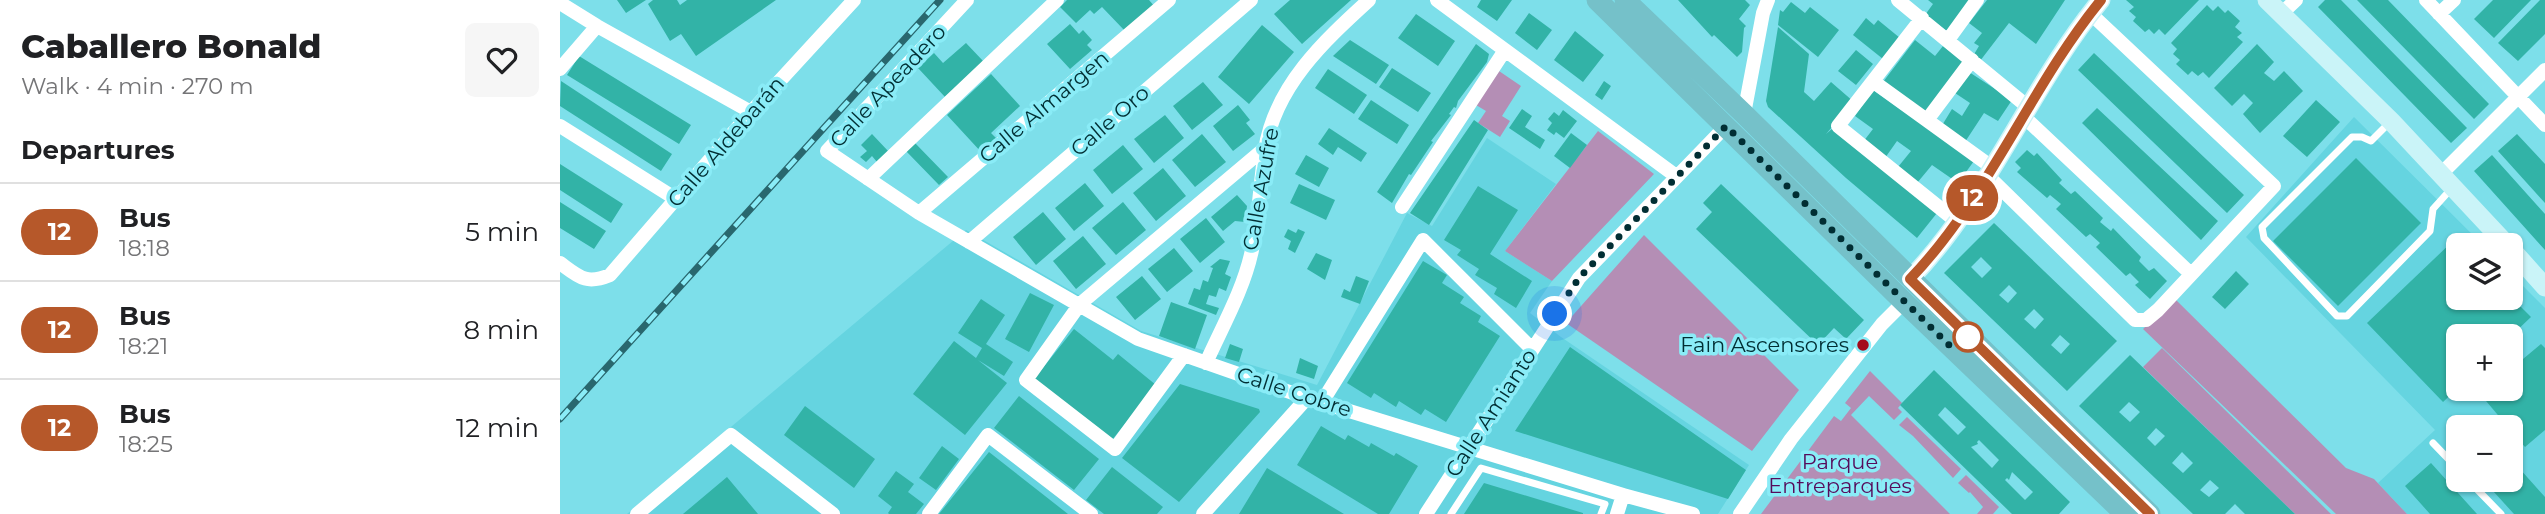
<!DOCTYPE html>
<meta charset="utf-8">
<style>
:root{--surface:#fff;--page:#f6f6f6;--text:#202124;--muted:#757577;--line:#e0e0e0}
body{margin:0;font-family:Montserrat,sans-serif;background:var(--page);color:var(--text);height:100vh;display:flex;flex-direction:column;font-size:26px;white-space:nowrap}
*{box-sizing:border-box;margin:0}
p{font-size:23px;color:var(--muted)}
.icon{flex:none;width:38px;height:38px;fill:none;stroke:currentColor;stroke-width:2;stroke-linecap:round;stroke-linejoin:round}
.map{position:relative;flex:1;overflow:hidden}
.drawer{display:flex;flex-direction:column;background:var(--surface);width:560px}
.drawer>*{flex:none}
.badge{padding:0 14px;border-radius:23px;font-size:24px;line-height:46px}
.fabs{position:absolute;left:1886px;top:233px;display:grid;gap:14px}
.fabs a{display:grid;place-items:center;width:77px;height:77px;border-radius:10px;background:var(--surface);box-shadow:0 2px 5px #0004;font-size:35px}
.you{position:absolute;width:35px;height:35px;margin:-18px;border:5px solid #fff;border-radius:50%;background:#1a73e8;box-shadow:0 0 0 10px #1a73e833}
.map>.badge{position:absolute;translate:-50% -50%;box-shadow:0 0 0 4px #fff}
h2{padding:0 21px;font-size:26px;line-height:63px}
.round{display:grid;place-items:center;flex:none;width:74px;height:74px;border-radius:10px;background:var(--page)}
.overview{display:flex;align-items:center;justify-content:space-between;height:119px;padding:0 21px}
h1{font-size:33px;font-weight:800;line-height:52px}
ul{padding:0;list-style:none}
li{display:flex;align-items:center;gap:21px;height:98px;padding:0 21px;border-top:2px solid var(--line)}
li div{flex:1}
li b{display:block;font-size:26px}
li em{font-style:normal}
li .badge{min-width:77px;font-weight:700;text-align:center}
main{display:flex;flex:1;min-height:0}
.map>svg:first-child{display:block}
</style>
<main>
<section class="drawer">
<div class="overview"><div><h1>Caballero Bonald</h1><p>Walk · 4 min · 270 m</p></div><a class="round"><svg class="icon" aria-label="heart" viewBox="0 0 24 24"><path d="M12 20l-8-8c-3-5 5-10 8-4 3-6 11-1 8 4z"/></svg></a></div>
<h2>Departures</h2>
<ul>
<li><span class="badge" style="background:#b6582a;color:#fff">12</span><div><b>Bus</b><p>18:18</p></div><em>5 min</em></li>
<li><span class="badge" style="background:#b6582a;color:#fff">12</span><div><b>Bus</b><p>18:21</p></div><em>8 min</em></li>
<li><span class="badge" style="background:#b6582a;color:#fff">12</span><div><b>Bus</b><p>18:25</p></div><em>12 min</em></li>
</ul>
</section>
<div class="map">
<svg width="1985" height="514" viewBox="0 0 1985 514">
<rect width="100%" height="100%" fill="#7ddfea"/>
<path fill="#65d4e0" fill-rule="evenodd" d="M1794,117L1923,245H1899V298H1951V274L1985,308V514H1847L1818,483L1875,430L1686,237ZM1899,336H1951V388H1899ZM1899,427H1951V480H1899Z
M927,138L996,184L945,251L992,281L970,313L1001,337L1189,465L1158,514H67L406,230L581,331L757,385L847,213L872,226Z"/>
<path fill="#b48eb5" d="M939,71L961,86L942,116L950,121L940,137L918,123L926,111L916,105Z
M1038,131L1094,174L992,281L945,251Z
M1084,235L1239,390L1192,451L1006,323Z
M1615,299L1786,468L1814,479L1847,514H1776L1583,329Z
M1602,348L1771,514H1735L1583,367Z
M1310,371L1342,403L1338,408L1342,412L1334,420L1309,396L1291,415L1390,514H1201L1274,416L1281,421L1291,408L1285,403Z
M1347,417L1401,469L1393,478L1353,436L1339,425Z
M1406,475L1439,507L1433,514H1417L1423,507L1410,492L1409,493L1398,483Z"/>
<path fill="#32b3a7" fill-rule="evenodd" d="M57,0H86L66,13Z
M93,0H117L120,5L127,0H216L136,56L121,34L110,41L88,4Z
M507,0H589L595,7L565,31L542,7L534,14L530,10L516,23L500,7Z
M730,0H791L742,44L714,14Z
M921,0H952L937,21L917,7Z
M1118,0H1185L1190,5L1179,19L1186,26L1184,28L1182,52L1177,57L1154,35L1152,37Z
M1368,0H1411L1387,31L1365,15L1373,4Z
M1427,0H1505L1476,44L1449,23L1420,61L1413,56L1419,46L1414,43L1422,33L1409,23Z
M1566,0H1639L1605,35L1599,29L1594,34L1589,29L1585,32L1573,21L1576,17L1569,11L1574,7Z
M1765,0H1781L1907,128L1891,143L1758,7Z
M1797,0H1828L1929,104L1914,119Z
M1933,0H1971L1934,38L1914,19Z
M1980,0H1985V34L1958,61L1938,43Z
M1231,2L1245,13L1250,7L1279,30L1258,57L1218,25L1220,10L1223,12Z
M1647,5L1653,11L1658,6L1665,13L1668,10L1680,21L1675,27L1682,33L1677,37L1683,42L1649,78L1643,72L1638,76L1632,71L1628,75L1616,64L1620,60L1613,54L1617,49L1611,43Z
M969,13L992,30L977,50L955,33Z
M856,14L895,41L878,66L838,38Z
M1306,18L1314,25L1318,20L1340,38L1323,59L1293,35Z
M510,24L519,34L523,30L532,40L527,45L532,50L510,69L487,44Z
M702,25L734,52L689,104L658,77Z
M1218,27L1249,54L1244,92L1254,101L1271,82L1294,102L1266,134L1273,128L1377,213L1357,238L1286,178L1208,107L1206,101Z
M1015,31L1044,55L1023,82L994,60Z
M790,40L829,65L816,84L773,56Z
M1355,40L1375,56L1383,46L1405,63L1364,114L1323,82Z
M406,43L424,62L385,97L358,68L374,53L383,63Z
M916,44L929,54L927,62L898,101L896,108L894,107L889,114L891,115L871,141L873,142L851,175L849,174L832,203L817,192Z
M1697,44L1714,62L1704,73L1714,81L1724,71L1743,91L1700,133L1683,114L1693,103L1684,94L1672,106L1654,88Z
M1296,50L1313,64L1296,85L1278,71Z
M1534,53L1684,195L1667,213L1518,70Z
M19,56L131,125L119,144L7,75Z
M832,68L871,93L858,112L819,87Z
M768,69L807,95L794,114L755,88Z
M1409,72L1452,100L1438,121L1424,113L1405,142L1381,127L1392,109L1402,116L1410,103L1395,93Z
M431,74L460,106L431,133L437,139L422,153L387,115Z
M1,81L112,154L101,171L0,106Z
M1044,81L1051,86L1042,100L1035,95Z
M643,82L663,105L632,130L613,106Z
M1313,90L1414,161L1398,183L1372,165L1357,183L1338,167L1351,151L1337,141L1325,158L1303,142L1313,129L1295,116Z
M811,100L849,125L837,144L798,119Z
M1756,100L1780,122L1747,157L1723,136Z
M678,105L690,120L686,123L695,134L673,151L653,126Z
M1537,108L1658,221L1641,240L1522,123Z
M962,109L972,116L965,127L985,140L980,149L949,128Z
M1003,110L1017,121L1004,138L996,132L994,135L987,130L992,123L988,119L994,112L999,116Z
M605,115L624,138L594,163L574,139Z
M914,120L928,130L869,225L850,213Z
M769,128L807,153L801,162L778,147L773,155L758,144Z
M1011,133L1027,145L1010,168L994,156Z
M312,134L329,152L317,162L312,156L306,162L300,157L307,151L301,145Z
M642,134L666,162L635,187L612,160Z
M1957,134L1985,164V203L1938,151Z
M355,143L388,177L379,185L346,151Z
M563,145L583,169L552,194L533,170Z
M1467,150L1474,156L1477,153L1502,180L1499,183L1511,194L1515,191L1543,218L1540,222L1551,231L1553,228L1581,257L1579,261L1589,271L1594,268L1607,281L1590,299L1575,285L1579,282L1570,273L1566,276L1536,247L1540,243L1530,234L1526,237L1496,209L1501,204L1490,195L1487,198L1457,172L1461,168L1455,162Z
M746,155L769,168L759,187L735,174Z
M1932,155L1985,214V250L1914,171Z
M1796,158L1861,223L1778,306L1713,241Z
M0,164L63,204L51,223L0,190Z
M603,168L626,196L596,221L573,193Z
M525,183L544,206L514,231L495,208Z
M739,184L775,200L766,220L730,203Z
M1161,184L1304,320L1286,339L1274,328L1258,345L1136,229L1152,212L1143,203Z
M918,186L958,210L930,254L972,281L956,308L934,294L937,288L915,275L919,269L897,255L901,250L884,240Z
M677,195L687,206L685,222L675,221L663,231L651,217Z
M0,202L46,231L34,249L0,228Z
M563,202L586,230L556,255L532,228Z
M483,212L506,239L476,265L453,237Z
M646,218L665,242L640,263L620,239Z
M1434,223L1557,341L1507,391L1384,273ZM1421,257L1432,268L1422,278L1411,267ZM1449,285L1457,293L1448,303L1439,295ZM1474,309L1484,319L1475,329L1464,319ZM1500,335L1510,344L1501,354L1491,345Z
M728,229L736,233L738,229L745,232L735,253L728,249L731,241L724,237Z
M523,236L546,264L516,289L493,261Z
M1895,239L1901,245H1899V298H1952L1971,317L1951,336H1899V387L1883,402L1807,323Z
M614,248L633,271L607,292L588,269Z
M756,253L772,260L765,280L747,269Z
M660,259L670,261L665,274L671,277L666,291L659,288L656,297L649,295L646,304L659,308L656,315L628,304L634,288L640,290L643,280L648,282L653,268L650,267Z
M863,261L887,275L882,283L904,297L900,303L921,316L918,322L940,336L886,422L865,409L861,415L839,401L836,407L814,393L811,398L787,383Z
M1676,271L1689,284L1665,309L1652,297Z
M582,276L601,299L575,320L556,297Z
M796,276L809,281L800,304L781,297L784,289L790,292Z
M470,293L494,305L469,352L445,339Z
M421,299L445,315L426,344L453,362L444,376L418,360L447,383L405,435L353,394L394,341L416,358L422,348L398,333Z
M611,302L647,315L635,349L599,336Z
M514,329L553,360L558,354L596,385L552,440L474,379Z
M670,344L683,349L679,362L665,358Z
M1981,344L1985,348V430L1965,447L1951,431V427H1948L1921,395L1929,388H1951V369Z
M1010,347L1186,470L1168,499L955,431Z
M1570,355L1651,433L1735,514H1685L1675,504L1665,514H1633L1519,406ZM1569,402L1580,412L1570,422L1559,412ZM1596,428L1605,436L1595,446L1587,438ZM1622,452L1633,463L1623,473L1612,463ZM1650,480L1659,488L1649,497L1640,490Z
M740,358L758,366L754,379L736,373Z
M1374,370L1510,502L1499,514H1452L1340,405ZM1385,407L1406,427L1398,435L1378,415ZM1419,440L1439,460L1432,468L1411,447L1418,444L1417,442ZM1452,472L1473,492L1465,500L1445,480L1447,478L1449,480Z
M620,384L699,409L700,412L619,502L562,458Z
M459,396L539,459L514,490L434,428Z
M245,406L315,459L294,488L224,435Z
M761,426L785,440L788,435L809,447L811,443L834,456L836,453L858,466L829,514H818L737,465Z
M382,446L399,459L376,490L359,478Z
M429,452L508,514H379Z
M1951,459L1985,497V514H1954L1923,480H1951Z
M1871,463L1917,514H1870L1845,486Z
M552,467L603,507L597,514H544L526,500Z
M707,468L784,514H679Z
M336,471L354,484L348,492L364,504L356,514H329L328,513L332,507L318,496Z
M167,477L198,514H123Z
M924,483L1023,513V514H904Z"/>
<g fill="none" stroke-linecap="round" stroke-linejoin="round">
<path stroke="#fff" stroke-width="7" d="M1830,122L1811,141L1802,137H1792L1702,227L1704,238L1777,316H1787L1870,231L1873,209L1891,189
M1873,443L1899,470
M1908,480L1941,514
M891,514L921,468L1045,504L1041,514"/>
<path stroke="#fff" stroke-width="14" d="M407,0L267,151L359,213L578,339L747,398L1063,495L1133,514
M877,0L1116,176
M1338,0L1468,107
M1866,0L1985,125
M0,3L37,26L191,112
M1721,14L1736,0
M1879,14L1894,0
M1362,18L1278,126L1396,221
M1388,40L1417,0
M0,69L37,26
M1314,82L1433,168
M1184,114L1203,13L1208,0
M1463,116L1631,274
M1367,120L1412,60
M0,126L116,199
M1882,173L1985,70
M1428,176L1575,320H1586L1598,310L1714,186L1530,13
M308,179L497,0
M842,207L945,50
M359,213L609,0
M409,242L691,0
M0,263C19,277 26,285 50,275L191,112L294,0
M624,355L555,449L466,380L520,304L705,148
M646,363C662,327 684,289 692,250C699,217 700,183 705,150C715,86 764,41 809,0
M762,402L863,240L972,349
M77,514L171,435L273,514
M369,514L428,435L531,514
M643,514L747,398
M866,514L1019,278L1166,126
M1057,514L1063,495
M1180,514L1231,439L1322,324L1344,302"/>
<path stroke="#caf4f8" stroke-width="19" d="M1707,0L1831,121L1947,245
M1951,249L1985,287
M1350,279C1428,199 1470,86 1541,0"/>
<path stroke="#75c1c9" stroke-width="21" d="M1037,0L1344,302L1565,514
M1065,0L1184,114L1590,514"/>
<defs>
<path id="rail" d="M0,419L380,0"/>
</defs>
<use href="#rail" stroke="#29676e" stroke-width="7"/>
<use href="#rail" stroke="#8aecf7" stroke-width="4.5" stroke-dasharray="13" stroke-linecap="butt"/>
</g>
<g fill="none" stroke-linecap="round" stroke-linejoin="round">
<defs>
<path id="line" d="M1541,0C1470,87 1429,197 1350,279L1590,514"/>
</defs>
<use href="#line" stroke="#fff" stroke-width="16"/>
<use href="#line" stroke="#b6582a" stroke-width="10"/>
<path stroke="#012e33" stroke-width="7" stroke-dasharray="0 12.6" d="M995,314L1019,278L1166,126L1389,345L1408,337"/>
</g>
<circle fill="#fff" stroke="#b6582a" stroke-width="3.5" cx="1408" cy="337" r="14"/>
<circle fill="#a40a1a" stroke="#8aecf7" stroke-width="2.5" cx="1303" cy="345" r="7"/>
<g text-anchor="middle" stroke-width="7" stroke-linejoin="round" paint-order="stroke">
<g font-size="21" fill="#012e33" stroke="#8aecf7">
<text transform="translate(328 86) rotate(-47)" y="7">Calle Apeadero</text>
<text transform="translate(484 107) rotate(-40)" y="7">Calle Almargen</text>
<text transform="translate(550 121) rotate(-41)" y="7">Calle Oro</text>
<text transform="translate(166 142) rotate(-49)" y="7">Calle Aldebarán</text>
<text transform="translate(701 189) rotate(-80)" y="7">Calle Azufre</text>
<text transform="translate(734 392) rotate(18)" y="7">Calle Cobre</text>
<text transform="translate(931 413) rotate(-57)" y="7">Calle Amianto</text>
</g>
<g font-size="21" fill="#012e33" stroke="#8aecf7" text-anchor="end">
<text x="1289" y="352">Fain Ascensores</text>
</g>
<g font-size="21" fill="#560c5b" stroke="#8aecf7">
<text x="1280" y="469">Parque<tspan x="1280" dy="24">Entreparques</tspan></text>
</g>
</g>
</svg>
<div class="fabs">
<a><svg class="icon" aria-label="layers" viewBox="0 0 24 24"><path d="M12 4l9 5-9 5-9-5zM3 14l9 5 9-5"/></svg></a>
<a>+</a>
<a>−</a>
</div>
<div class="you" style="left:995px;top:314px"></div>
<b class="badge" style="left:1412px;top:198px;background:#b6582a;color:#fff">12</b>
</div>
</main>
